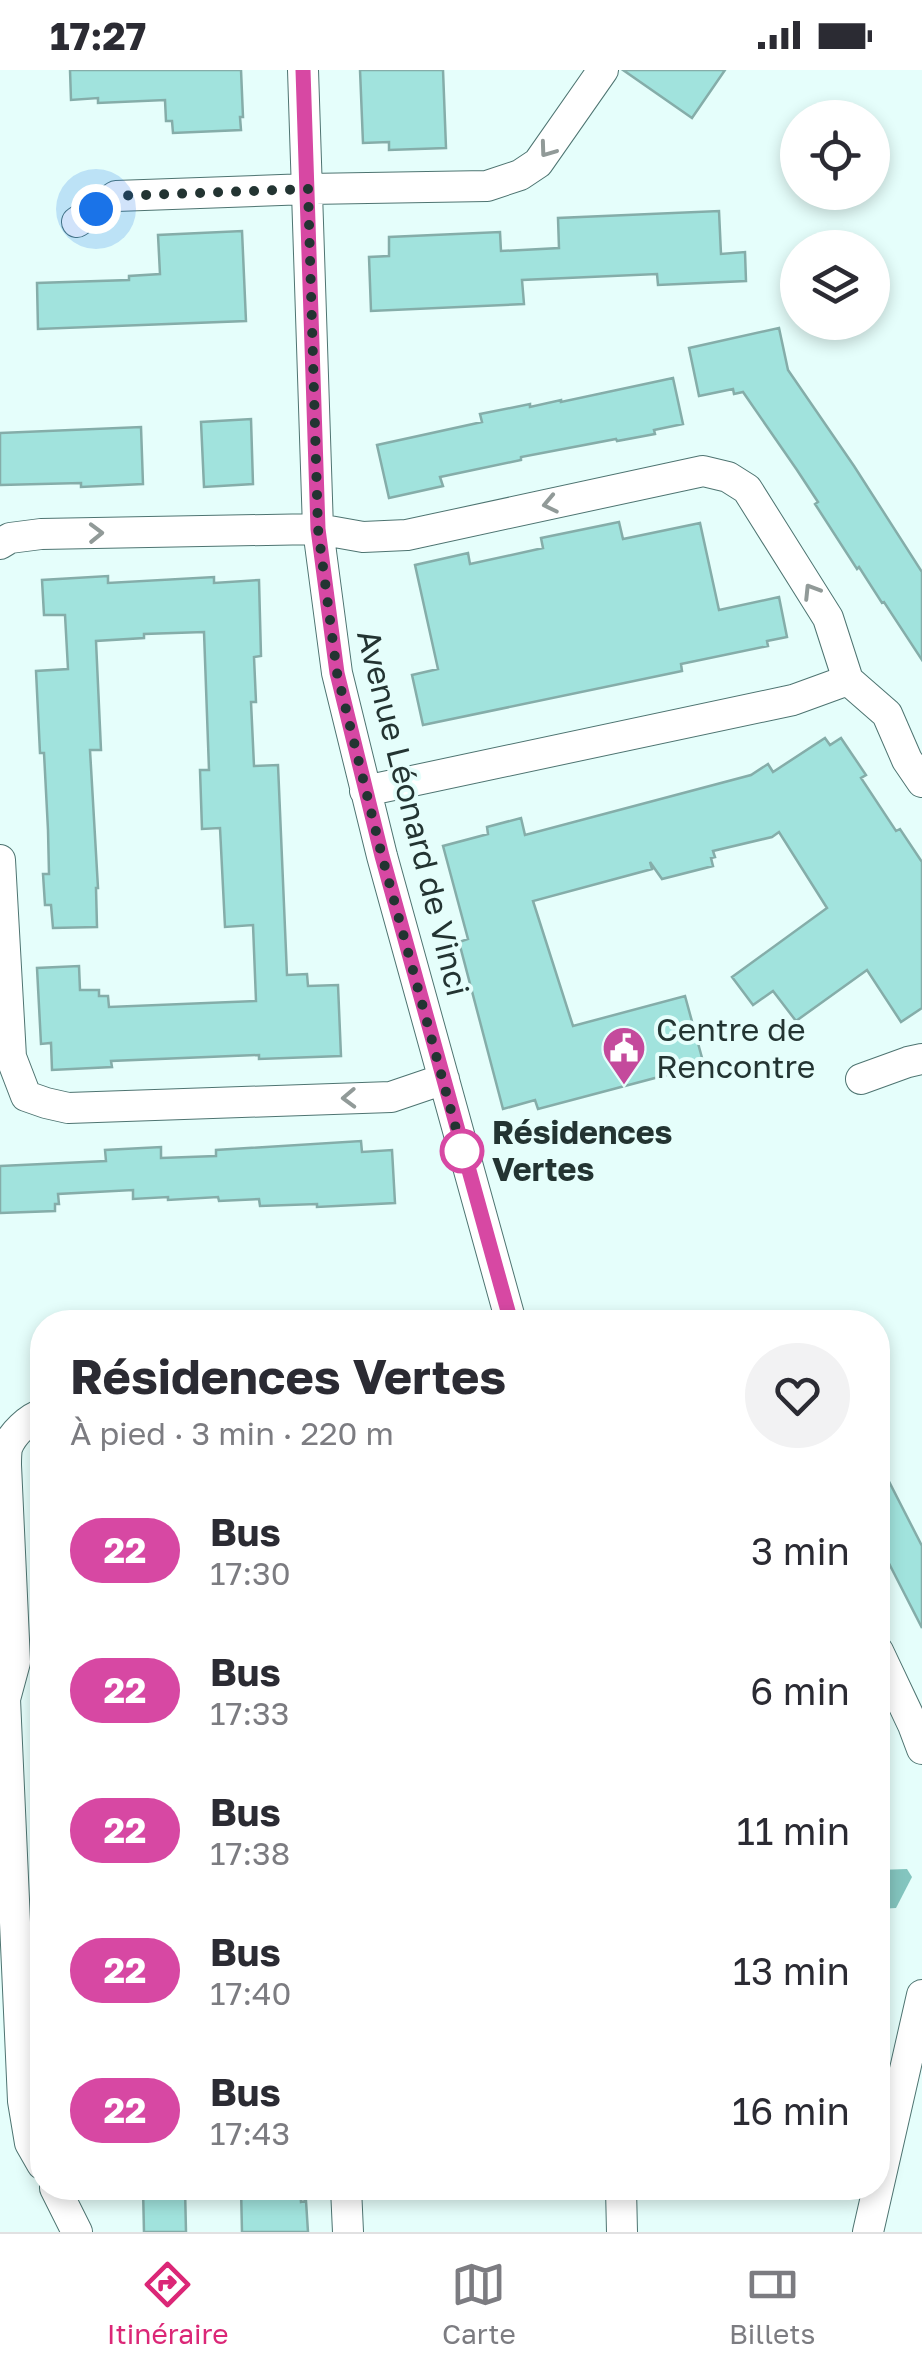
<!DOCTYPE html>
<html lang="fr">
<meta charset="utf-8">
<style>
:root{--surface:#fff;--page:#f2f2f3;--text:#2b2b33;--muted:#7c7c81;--line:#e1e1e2;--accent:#db2777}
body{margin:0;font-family:"Golos Text",sans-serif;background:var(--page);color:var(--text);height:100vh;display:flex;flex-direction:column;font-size:38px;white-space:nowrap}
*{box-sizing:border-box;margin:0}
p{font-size:32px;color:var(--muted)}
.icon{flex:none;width:55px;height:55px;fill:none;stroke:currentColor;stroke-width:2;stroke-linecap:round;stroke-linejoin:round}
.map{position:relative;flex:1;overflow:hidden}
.panel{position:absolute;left:30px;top:1240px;width:860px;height:890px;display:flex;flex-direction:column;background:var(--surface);border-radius:40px;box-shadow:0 5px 15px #0003}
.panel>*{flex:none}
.badge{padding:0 20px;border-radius:32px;font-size:35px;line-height:65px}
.fabs{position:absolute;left:780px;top:30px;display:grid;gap:20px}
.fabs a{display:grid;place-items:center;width:110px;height:110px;border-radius:50%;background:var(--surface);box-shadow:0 5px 15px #0003;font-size:50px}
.you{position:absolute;width:50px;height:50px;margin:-25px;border:8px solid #fff;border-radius:50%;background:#1a73e8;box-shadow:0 0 0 15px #1a73e833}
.map>.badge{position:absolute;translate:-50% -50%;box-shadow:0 0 0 5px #fff}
.round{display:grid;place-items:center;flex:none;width:105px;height:105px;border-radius:52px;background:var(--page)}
.head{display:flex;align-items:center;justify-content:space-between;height:170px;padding:0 40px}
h1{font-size:48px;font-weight:700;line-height:75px}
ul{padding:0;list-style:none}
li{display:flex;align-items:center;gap:30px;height:140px;padding:0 40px}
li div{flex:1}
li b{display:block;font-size:38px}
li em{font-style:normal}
li .badge{min-width:110px;font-weight:700;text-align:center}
.status{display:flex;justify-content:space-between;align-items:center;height:70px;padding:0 50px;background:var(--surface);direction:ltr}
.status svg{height:28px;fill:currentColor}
.dock{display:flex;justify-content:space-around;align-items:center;height:140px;border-top:2px solid var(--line);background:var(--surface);font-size:28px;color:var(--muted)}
.dock a{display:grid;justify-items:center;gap:5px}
.dock .active{color:var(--accent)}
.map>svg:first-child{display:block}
</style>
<div class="status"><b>17:27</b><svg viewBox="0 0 49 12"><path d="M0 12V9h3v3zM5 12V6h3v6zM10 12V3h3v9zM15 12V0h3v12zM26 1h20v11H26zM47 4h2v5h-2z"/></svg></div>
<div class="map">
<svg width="922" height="2162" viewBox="0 0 922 2162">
<rect width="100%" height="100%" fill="#e5fefb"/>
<path fill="#84c5bf" d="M907,1799L912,1807L896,1838L878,1839V1800Z"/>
<path fill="#a1e3dd" stroke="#85ada9" stroke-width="2.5" d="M70,0H241L243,47H240L241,60L173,63L172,51H166L165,30L98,33V28L71,30Z
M360,0H443L446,78L389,80V72L363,73Z
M623,0H725L692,48Z
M719,141L721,184L745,182L746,211L658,215L657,204L522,210L524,234L371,241L369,187L389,186V167L500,162L501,181L559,178L558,148Z
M242,161L246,251L38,259L37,213L129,210V206L160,204L158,165Z
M779,258L788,300L854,396L922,502V590L884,532L882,533L859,497L857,499L815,434L818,432L797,400L743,322L734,324L733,319L699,326L689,278Z
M673,308L683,354L654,360L655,364L617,371L616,369L521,387V390L440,407L443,416L389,428L377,375L482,352L480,344L530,334V337L561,330V332Z
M251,349L253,414L204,417L201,352Z
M141,357L143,414L81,417V413L0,415V363Z
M619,452L623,469L700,453L719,540L779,527L787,567L767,571L768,576L681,594L682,601L423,655L412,605L438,599L415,495L468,483L470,494L543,478L541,468Z
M108,506V513L214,507V513L259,510L261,586L254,587L256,632H251L254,696L278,695L287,905L307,904L308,916L338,915L341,986L259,989V985L111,991L112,997L52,1000L51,973L41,974L37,898L79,896L80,920H99V926H108L109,937L256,931L253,855L225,857L220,758L202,759L200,700H209L204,562L144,564V568L96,571L101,680H90L98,818H96L97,857L53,858L51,835H45L43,804H49L48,760L44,683H40L36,601L68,599L65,545H44L42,510Z
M825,668L830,675L841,668L866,705L861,708L896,761L900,759L922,792V938L901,952L867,900L796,951L773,921L753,935L732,907L827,838L779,762L772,767L713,781L715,787L711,788L713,796L662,809L650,792L652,799L533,831L573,956L685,926L704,995L538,1039L535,1030L503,1039L459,872L468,869L443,776L488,764L487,757L521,748L525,765L751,705L768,694L773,702Z
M361,1071L362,1082L392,1080L395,1133L317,1137V1134L260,1136L259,1129L219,1131L218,1127L168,1130V1127L133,1129V1120L58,1124L59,1134H55V1141L0,1143V1096L106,1091L105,1080L161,1077V1088L216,1086V1080Z
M878,1390L922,1476V1558L878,1472Z
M143,2118H185L186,2162H144Z
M241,2118H300L301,2132L306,2131L308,2162H242Z"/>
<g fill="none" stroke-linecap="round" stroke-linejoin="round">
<defs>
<path id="minor" d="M303,0L318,459L337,603L382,786L511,1252
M77,152L116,126L308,119L487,116L520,105L538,93L603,0
M0,474L10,468L41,464L318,459L363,467L407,465L703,401L728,407L747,419L828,548L848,610L887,644L907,690L922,712
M365,721L793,630L848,610
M0,790L11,987L26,1026L46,1033L68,1038L391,1027L444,1009
M861,1009L908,992L922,989
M42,1344C29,1348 12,1364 7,1378C6,1383 6,1389 6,1395L15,1592L5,1629L23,2031L30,2073L42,2094
M878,1581L913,1655L922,1679
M55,2118L77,2162
M346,2118L348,2162
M621,2118L622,2162
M868,2162L922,1925"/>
</defs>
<use href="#minor" stroke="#4e7471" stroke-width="32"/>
<use href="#minor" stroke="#fff" stroke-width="30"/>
</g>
<defs><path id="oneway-chevron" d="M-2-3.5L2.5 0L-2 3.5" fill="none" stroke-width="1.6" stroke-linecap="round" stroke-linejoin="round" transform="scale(2.5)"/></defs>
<g stroke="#919a98">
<use href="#oneway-chevron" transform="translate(547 80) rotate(126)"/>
<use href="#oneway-chevron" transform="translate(550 434) rotate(168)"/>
<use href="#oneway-chevron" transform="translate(96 463) rotate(-1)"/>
<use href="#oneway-chevron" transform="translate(811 521) rotate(-122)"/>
<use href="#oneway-chevron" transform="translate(349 1028) rotate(178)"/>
</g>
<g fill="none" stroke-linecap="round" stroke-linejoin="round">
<defs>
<path id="line" d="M303,0L318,459L337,603L382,786L511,1252"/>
</defs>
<use href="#line" stroke="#fff" stroke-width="22"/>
<use href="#line" stroke="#d748a3" stroke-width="15"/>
<path stroke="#233432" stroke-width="10" stroke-dasharray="0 18" d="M96,139L116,126L308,119L318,459L337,603L382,786L462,1081"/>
</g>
<defs>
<symbol id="civic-pin" viewBox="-11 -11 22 30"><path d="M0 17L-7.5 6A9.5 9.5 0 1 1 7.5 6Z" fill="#c44a9c" stroke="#e5fefb"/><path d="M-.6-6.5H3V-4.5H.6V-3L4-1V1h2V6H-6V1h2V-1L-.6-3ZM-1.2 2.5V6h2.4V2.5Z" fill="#fff"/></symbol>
</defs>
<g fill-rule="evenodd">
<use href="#civic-pin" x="599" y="953" width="50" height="68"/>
</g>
<circle fill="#fff" stroke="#d748a3" stroke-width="5" cx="462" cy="1081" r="20"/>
<g text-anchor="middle" stroke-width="8" stroke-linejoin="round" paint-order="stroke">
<g font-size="32" fill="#233432" stroke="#e5fefb">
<text transform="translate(413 743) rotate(76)" y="11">Avenue Léonard de Vinci</text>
</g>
<g font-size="32" fill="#233432" stroke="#e5fefb" text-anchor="start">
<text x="656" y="971">Centre de<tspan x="656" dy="37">Rencontre</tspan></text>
</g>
<g font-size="32" font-weight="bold" fill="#233432" stroke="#e5fefb" text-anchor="start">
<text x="492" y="1074">Résidences<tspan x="492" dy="37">Vertes</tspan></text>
</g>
</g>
</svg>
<div class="fabs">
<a><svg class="icon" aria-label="locate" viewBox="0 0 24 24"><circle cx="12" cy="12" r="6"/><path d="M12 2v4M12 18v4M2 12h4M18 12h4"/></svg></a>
<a><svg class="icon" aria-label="layers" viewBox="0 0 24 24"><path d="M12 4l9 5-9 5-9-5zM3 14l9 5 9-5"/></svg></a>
</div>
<div class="you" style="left:96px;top:139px"></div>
<section class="panel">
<div class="head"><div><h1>Résidences Vertes</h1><p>À pied · 3 min · 220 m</p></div><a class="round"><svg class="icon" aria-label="heart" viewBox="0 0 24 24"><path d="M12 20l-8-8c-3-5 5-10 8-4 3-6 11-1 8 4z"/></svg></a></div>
<ul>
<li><span class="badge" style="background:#d748a3;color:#fff">22</span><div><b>Bus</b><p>17:30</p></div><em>3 min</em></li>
<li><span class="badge" style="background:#d748a3;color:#fff">22</span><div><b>Bus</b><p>17:33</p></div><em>6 min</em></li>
<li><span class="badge" style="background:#d748a3;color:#fff">22</span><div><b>Bus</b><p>17:38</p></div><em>11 min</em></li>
<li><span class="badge" style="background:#d748a3;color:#fff">22</span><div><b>Bus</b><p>17:40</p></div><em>13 min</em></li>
<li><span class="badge" style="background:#d748a3;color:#fff">22</span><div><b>Bus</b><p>17:43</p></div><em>16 min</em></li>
</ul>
</section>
</div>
<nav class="dock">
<a class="active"><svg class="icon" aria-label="directions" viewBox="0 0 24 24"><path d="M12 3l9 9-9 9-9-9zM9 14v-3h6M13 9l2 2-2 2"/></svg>Itinéraire</a>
<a><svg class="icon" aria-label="map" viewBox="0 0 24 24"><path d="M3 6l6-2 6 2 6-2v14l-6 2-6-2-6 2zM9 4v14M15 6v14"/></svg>Carte</a>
<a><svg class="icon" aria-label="tickets" viewBox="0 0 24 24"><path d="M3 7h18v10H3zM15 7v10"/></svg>Billets</a>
</nav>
